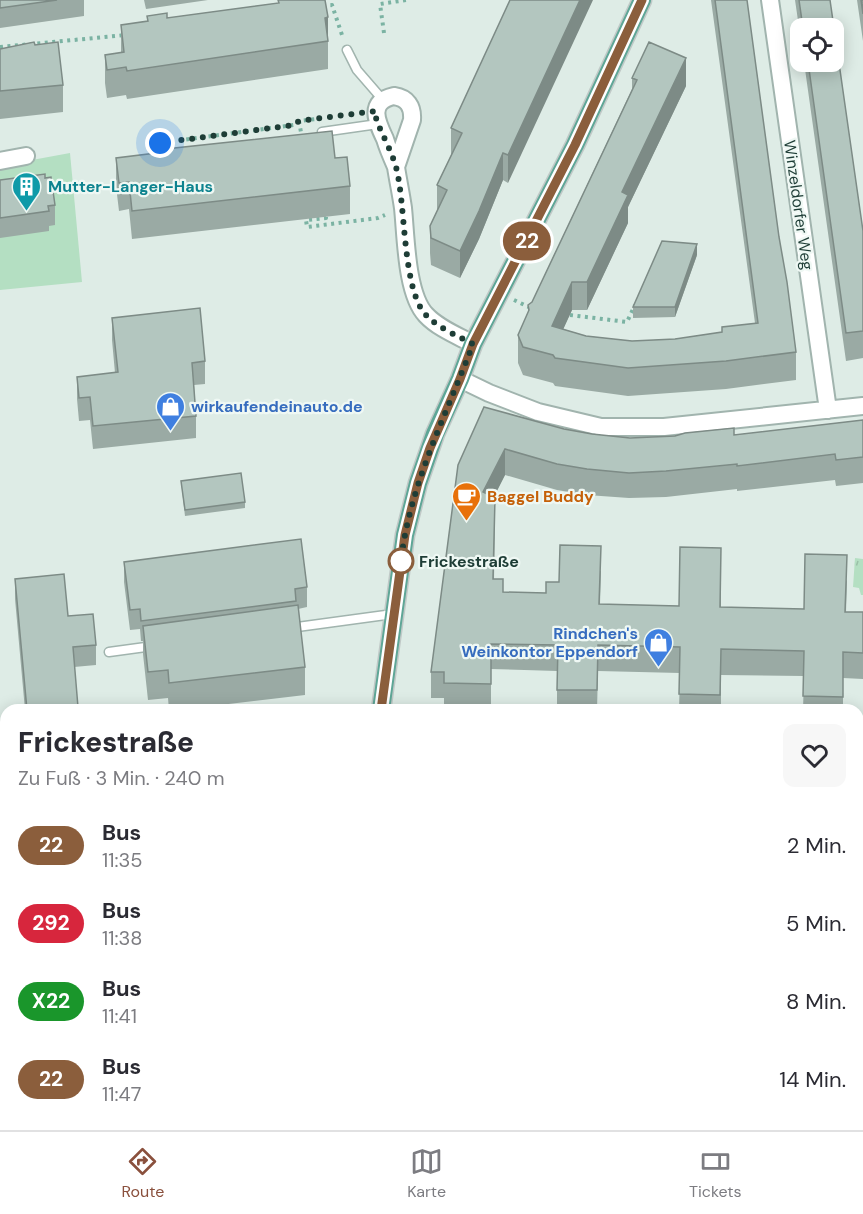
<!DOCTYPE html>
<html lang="de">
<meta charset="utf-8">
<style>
:root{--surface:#fff;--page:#f7f7f7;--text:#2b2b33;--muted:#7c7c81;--line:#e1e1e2;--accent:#8a503d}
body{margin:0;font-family:"DM Sans",sans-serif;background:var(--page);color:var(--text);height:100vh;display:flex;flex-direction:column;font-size:22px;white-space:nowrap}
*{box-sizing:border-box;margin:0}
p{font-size:20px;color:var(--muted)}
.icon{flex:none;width:33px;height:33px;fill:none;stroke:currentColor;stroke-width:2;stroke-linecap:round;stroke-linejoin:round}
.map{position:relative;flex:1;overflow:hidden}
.drawer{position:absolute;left:0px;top:704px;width:864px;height:428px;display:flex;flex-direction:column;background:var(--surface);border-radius:18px 18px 0 0;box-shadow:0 3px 15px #0003}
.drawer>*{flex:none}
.badge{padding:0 12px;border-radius:20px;font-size:21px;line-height:39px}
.tools{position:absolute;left:790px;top:18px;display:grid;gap:12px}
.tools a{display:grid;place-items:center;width:54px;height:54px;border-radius:12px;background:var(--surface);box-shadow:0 3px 15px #0003;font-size:30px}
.you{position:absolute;width:30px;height:30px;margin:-15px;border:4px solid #fff;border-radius:50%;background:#1a73e8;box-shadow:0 0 0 9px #1a73e833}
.map>.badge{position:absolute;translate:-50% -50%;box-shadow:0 0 0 3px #fff}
.round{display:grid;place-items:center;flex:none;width:63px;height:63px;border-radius:12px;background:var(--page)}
.head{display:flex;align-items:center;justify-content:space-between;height:102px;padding:0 18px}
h1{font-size:28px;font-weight:800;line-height:45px}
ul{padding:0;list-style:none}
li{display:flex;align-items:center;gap:18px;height:78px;padding:0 18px}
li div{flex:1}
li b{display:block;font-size:22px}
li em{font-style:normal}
li .badge{min-width:66px;font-weight:700;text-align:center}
.dock{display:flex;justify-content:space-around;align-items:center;height:84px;border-top:2px solid var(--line);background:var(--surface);font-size:16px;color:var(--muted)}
.dock a{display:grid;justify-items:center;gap:3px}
.dock .on{color:var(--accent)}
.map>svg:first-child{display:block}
</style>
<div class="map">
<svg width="863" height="1130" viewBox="0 0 863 1130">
<defs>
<pattern id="grass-tufts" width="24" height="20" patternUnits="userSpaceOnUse" patternTransform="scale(1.5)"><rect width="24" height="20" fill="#b4dfc2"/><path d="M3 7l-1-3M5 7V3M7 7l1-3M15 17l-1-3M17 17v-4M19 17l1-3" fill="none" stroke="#9ac0a7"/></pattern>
</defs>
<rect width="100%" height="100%" fill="#deece6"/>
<path fill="url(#grass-tufts)" d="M855,558L863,559V595H861L859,588L853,587Z"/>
<path fill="#b4dfc2" d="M70,153L82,282L0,290V154L32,160Z"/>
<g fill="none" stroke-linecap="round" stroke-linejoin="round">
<defs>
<path id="lane" d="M347,50L357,70L383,100
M322,132L378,124
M290,628L393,614
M109,652L153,646
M1,745H6
M0,880H6
M858,1014H863
M0,1044H6
M168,1125L251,1129
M2,1130L91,1125"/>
<path id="street" d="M770,0L828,410
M394,96C407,98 413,106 412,120L396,167C392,158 388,149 385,139C377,122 367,102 394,96Z
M0,161L26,156
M396,167C398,180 401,194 403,208C406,236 406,294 426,315C438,328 458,336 473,344
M460,379L489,393L538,412L601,427H664L863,406
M858,757H863
M858,1104L863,1103
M343,1125L359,1127L412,1125"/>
<path id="primary" d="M381,710L405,535L418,483L435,434L460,379L473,344L575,145L642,0
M322,1130V1125"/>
</defs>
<use href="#lane" stroke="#a1b4ae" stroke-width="11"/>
<use href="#street" stroke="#a1b4ae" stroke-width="20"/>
<use href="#primary" stroke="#c0c9c7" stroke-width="21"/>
<path stroke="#7bb3a3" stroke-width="4" stroke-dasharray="3 4.5" stroke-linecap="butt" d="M323,6L332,5L343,38
M384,33L380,4L406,0
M0,47L126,35
M299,121L302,138
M161,154L160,143L294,125L299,121L316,119
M326,217V218L306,220L307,227L378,218L385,215
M514,300L531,308
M570,315L627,322L635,305"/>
<use href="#lane" stroke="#fff" stroke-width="8"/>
<use href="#street" stroke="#fff" stroke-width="16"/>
<use href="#primary" stroke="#5ea696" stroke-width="18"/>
</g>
<path fill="#9aaaa4" d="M0,0H84V16L0,28Z
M144,0H208L146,9Z
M278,0L328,17V69L127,99L126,95L107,98L105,83V55L121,53V25L147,21V16L167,18L278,3Z
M510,0L508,183L503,180L479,239L460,278L431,265L430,253V226L437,211V185L451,155V128Z
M711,0H747L779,237L796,352V380L726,389L628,396L555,386L553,383L523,375L518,363V335L528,313V305L532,302L632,89V78L686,86L628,207V223L587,310H572L563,329L586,336L632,341L675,339L722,332L755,323Z
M795,0H830L863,231V358L846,361L804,62H834V28H801V41Z
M857,0H863V41Z
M35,45L63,85V112L0,119V49Z
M116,158H335L350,186V214L132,239L129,209L119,211L116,186Z
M45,178L55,205V225L49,226V231L0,238V180Z
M697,255L675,317L633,318V307Z
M112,318L205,361V384L194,385L196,416V438L93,449L90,420L79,421L77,399V377L115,373L112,340Z
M863,420V483L836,486L835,480L737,491V489L666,497L629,498L587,495L557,490L505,475L494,497L495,524L494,579L503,592L546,593L559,582L601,571L600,604L679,606L721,548V608L804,609L847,580L846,612H863V679L843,678V710H803L804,676L721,675V710H679L680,673L598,671L597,710H557V671L491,669V709H444V698H431V672L458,465L564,429L592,434L630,438L734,435Z
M181,481L245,502V508L185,516Z
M124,562L307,587V607L298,609L305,667V695L178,710H169L168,698L148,700L143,654V641H141L140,629L130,630L124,582Z
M15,579L96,645V665L74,667L78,710H25L15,599Z
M858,778H863V987H858Z
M863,1021V1077L858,1078V1022Z"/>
<path fill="#7d8b86" d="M580,0H593L508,183V155Z
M328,17V41L325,18Z
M686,58V86L628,207V223L587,310V282L622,192Z
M503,153V180L479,239L460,278V251Z
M697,244V255L675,317V307Z
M572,282V310L552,354V326Z
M505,449V475L483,518V492Z"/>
<path fill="#b3c6bf" stroke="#7d8b86" stroke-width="1.5" d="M0,0H57L0,8Z
M278,0H325L328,17L325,18L328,41L127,71L126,67L107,70L105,55L124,52L121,25L148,21L147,16L167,13V18L279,3Z
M510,0H580L508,155L503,153L479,211L460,251L431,238L430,226L447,190L437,185L462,133L451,128Z
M715,0H747L779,237L787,282L796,352L726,361L628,368L555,358L553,355L523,347L518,335L529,310L528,305L532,302L637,80L632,78L649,42L686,58L622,192L628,195L587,282H572L552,326L586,336L632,341L675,339L722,332V327L758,323Z
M799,0H830L863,231V331L846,333L808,62H834V28H803Z
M861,0H863V14Z
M34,42L35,45L58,42L63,85L0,91V49Z
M332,131L335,158L347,157L350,186L132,211L129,182L119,183L116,158L156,153V150Z
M45,174V178L51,177L55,205L48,206L49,211L0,218V180Z
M662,241L697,244L675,307H633Z
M200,308L205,361L192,363L196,416L93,426L90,397L79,398L77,377L118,372L112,318Z
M484,407L564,429L592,434L630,438L675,436L685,433L734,428V435L863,420V457L836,460L835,454L737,466V464L666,471L629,473L587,469L557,464L505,449L483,492L495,498L493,579H503V592L546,593V582H559L560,545L601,546L599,604L679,606L680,547L721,548L720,607L804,609L805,554L847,555L845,612H863V653L843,652V697L803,696L804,651L721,649L720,695L679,694L680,647L598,645L597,690H557L558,645L491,644V684L444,683V672H431L458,465Z
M241,473L245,502L185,510L181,481Z
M301,539L307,587L295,589L296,601L141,621L140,609L130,610L124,562Z
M64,574L68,616L93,614L96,645L73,647L78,707L54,710H27L15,579Z
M298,605L305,667L169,683L168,670L148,672L143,626Z
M858,778H863V967H858Z
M863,1021V1057H858V1022Z
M858,1120H863V1130H762L804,1128V1125H858Z
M664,1128V1130H629Z"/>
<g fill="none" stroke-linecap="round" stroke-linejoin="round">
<defs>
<path id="line" d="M381,710L405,535L418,483L430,448L460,379L473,344L575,145L642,0"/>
</defs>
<use href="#line" stroke="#fff" stroke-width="14"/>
<use href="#line" stroke="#8b5e3c" stroke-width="9"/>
<path stroke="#1e3d36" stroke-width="6" stroke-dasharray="0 10.8" d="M160,143L294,125L299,121L376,111V118L378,124C384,138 392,153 396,167C406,204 402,290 426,315C438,328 458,336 473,344C446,416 410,483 401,561"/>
</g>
<defs>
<symbol id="building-pin" viewBox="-11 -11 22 30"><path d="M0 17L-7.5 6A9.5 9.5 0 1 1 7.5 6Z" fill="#0f9aa8" stroke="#eff8f4"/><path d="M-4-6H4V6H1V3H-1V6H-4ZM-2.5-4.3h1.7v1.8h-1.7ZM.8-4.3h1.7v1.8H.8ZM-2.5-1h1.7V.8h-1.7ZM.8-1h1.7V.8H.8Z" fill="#fff"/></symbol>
<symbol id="shop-pin" viewBox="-11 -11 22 30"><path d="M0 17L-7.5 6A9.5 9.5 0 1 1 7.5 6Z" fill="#3f7fe0" stroke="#eff8f4"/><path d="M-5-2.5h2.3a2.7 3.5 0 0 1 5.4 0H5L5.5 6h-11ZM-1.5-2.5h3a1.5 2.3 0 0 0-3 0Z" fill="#fff"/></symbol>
<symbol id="cafe-pin" viewBox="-11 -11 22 30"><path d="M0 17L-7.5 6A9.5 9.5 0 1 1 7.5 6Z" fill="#e8710a" stroke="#eff8f4"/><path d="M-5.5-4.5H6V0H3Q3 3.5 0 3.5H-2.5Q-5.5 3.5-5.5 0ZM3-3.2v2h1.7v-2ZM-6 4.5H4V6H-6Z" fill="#fff"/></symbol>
</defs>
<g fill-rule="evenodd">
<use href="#building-pin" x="10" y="170" width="33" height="45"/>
<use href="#shop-pin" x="154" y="390" width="33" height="45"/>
<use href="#cafe-pin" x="450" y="480" width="33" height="45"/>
<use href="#shop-pin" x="642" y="626" width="33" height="45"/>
</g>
<circle fill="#fff" stroke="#8b5e3c" stroke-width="3" cx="401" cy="561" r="12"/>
<g text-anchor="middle" stroke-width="4.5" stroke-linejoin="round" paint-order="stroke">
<g font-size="16" font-weight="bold" fill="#0d838f" stroke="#eff8f4" text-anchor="start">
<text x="48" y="192">Mutter-Langer-Haus</text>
</g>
<g font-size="16" fill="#1e3d36" stroke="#eff8f4">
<text transform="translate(799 205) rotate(82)" y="6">Winzeldorfer Weg</text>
</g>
<g font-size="16" font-weight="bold" fill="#366cbe" stroke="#eff8f4" text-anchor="start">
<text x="191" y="412">wirkaufendeinauto.de</text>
<text x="638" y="639" text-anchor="end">Rindchen's<tspan x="638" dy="18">Weinkontor Eppendorf</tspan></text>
</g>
<g font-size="16" font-weight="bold" fill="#c56008" stroke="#eff8f4" text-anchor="start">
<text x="487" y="502">Baggel Buddy</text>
</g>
<g font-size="16" font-weight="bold" fill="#1e3d36" stroke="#eff8f4" text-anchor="start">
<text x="419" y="567">Frickestraße</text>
</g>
</g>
</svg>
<div class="tools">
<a><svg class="icon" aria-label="locate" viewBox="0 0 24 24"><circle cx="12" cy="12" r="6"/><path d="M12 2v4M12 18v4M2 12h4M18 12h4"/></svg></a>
</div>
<div class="you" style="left:160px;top:143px"></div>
<b class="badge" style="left:527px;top:241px;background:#8b5e3c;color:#fff">22</b>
<section class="drawer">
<div class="head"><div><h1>Frickestraße</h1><p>Zu Fuß · 3 Min. · 240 m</p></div><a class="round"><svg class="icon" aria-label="heart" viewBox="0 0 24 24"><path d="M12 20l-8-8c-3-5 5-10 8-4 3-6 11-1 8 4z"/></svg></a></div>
<ul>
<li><span class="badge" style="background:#8b5e3c;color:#fff">22</span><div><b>Bus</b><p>11:35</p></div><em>2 Min.</em></li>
<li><span class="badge" style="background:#d7263d;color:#fff">292</span><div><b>Bus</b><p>11:38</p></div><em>5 Min.</em></li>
<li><span class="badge" style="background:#1a962b;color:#fff">X22</span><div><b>Bus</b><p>11:41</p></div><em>8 Min.</em></li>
<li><span class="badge" style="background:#8b5e3c;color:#fff">22</span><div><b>Bus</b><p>11:47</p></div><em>14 Min.</em></li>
</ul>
</section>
</div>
<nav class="dock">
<a class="on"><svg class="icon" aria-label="directions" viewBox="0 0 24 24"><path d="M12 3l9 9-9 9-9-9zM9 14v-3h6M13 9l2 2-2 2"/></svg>Route</a>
<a><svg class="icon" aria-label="map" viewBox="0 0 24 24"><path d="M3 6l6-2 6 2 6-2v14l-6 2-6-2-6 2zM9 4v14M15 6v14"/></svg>Karte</a>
<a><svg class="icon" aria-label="tickets" viewBox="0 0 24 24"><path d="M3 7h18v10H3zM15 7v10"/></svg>Tickets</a>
</nav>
